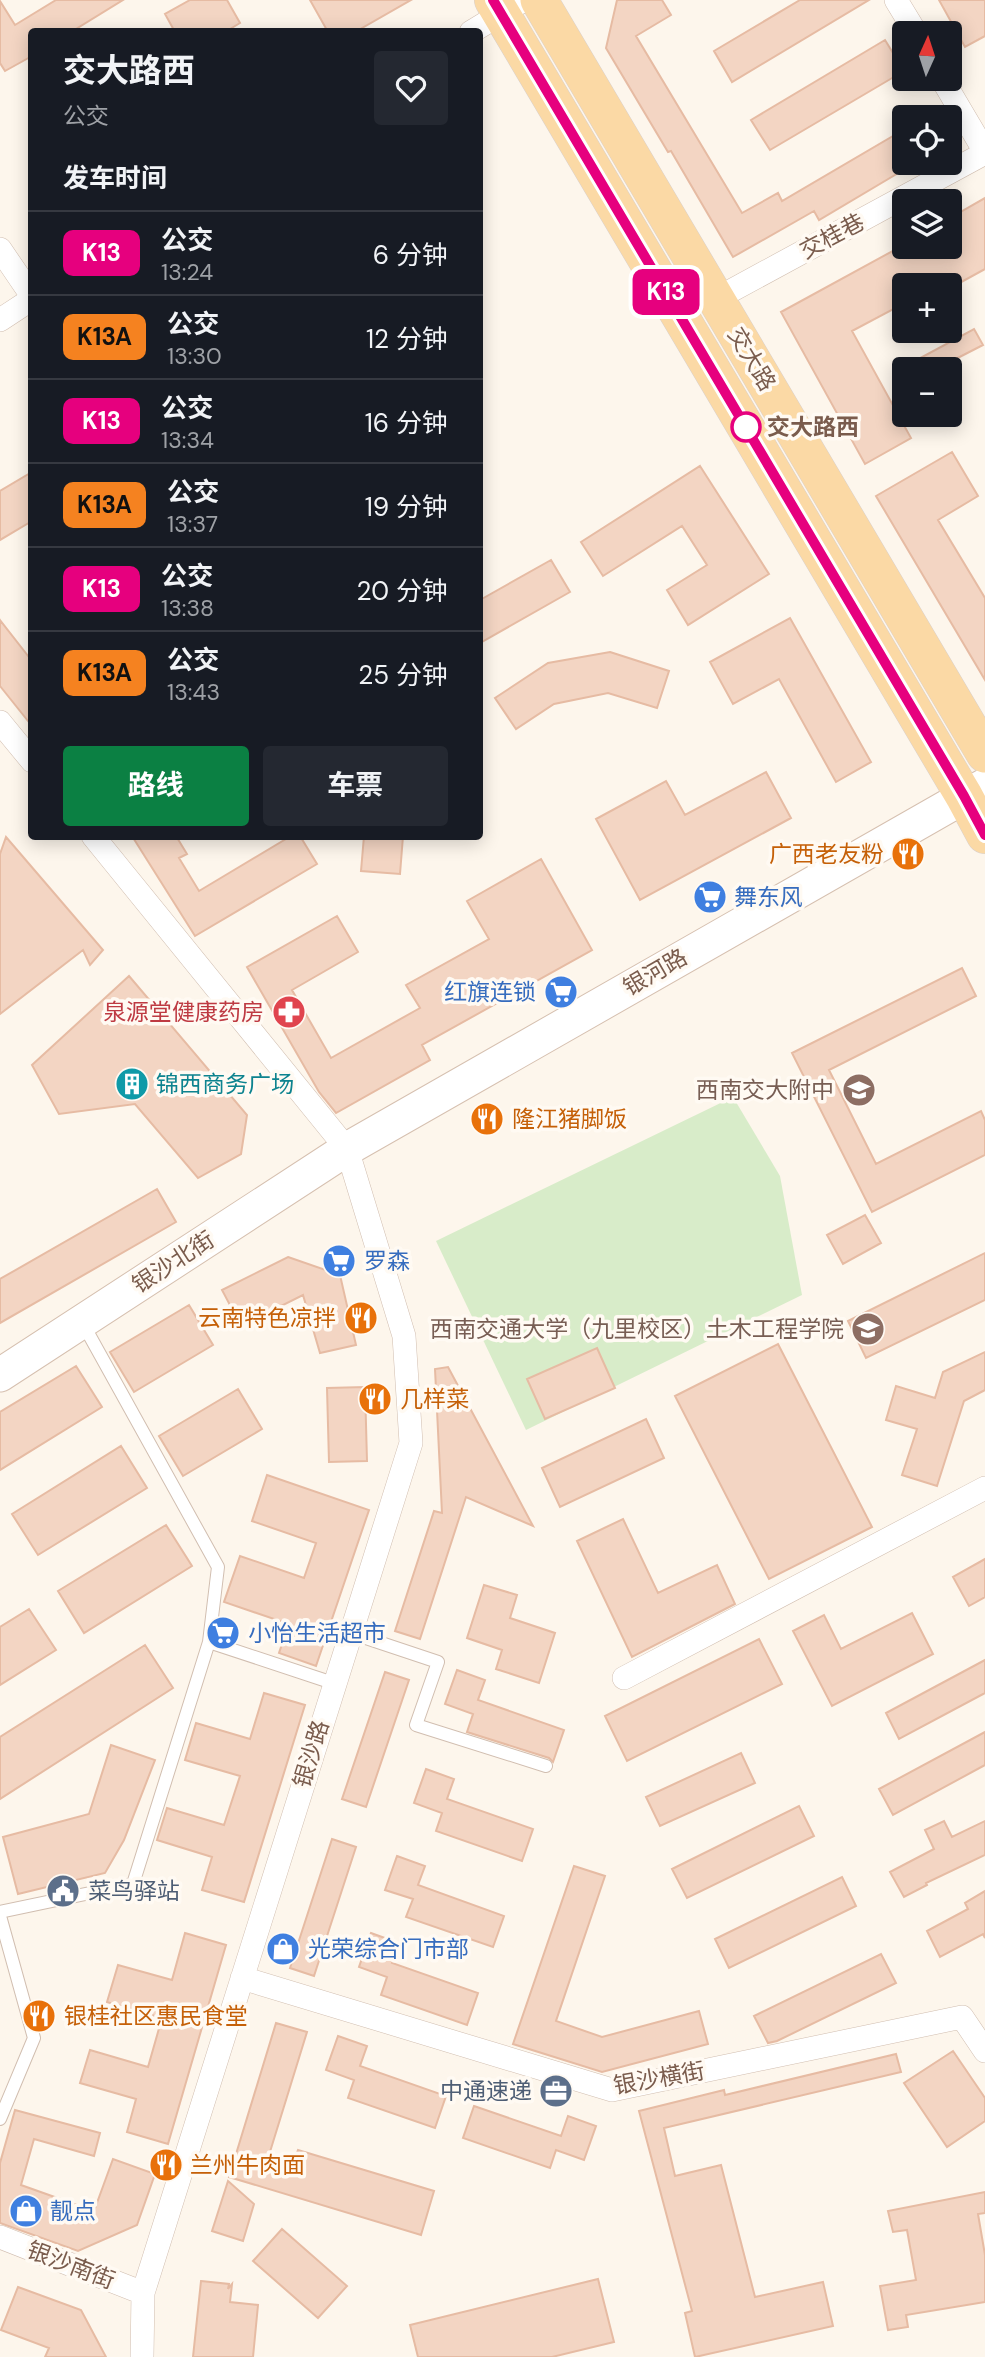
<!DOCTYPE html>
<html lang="zh">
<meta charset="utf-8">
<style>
:root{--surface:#171b24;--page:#242831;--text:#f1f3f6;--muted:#9ea1a6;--line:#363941;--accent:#0b8043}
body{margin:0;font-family:"DM Sans","Noto Sans SC",sans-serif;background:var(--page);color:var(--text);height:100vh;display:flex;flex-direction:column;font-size:26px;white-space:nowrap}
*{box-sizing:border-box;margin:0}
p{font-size:23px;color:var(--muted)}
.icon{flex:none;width:38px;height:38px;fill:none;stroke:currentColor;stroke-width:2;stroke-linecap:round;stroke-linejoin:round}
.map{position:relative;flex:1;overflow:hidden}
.sheet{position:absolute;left:28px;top:28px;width:455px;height:812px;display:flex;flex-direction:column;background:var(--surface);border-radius:7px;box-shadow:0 4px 18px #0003}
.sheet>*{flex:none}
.badge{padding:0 14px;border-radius:10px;font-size:24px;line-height:46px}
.needle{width:46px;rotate:3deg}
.tools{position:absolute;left:892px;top:21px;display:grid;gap:14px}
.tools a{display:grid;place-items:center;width:70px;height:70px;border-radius:7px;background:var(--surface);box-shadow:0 4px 18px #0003;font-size:35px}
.map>.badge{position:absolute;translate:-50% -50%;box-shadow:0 0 0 4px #fff}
h2{padding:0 35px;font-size:26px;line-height:63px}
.round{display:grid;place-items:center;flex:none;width:74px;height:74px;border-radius:7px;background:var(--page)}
.headline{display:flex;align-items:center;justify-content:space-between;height:119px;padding:0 35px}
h1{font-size:33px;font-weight:700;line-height:52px}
.action{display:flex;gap:14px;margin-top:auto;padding:14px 35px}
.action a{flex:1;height:80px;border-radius:7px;background:var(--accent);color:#fff;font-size:28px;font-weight:700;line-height:80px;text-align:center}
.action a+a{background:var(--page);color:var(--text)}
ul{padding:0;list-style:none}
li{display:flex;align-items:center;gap:21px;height:84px;padding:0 35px;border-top:2px solid var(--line)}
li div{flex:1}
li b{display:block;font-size:26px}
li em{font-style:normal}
li .badge{min-width:77px;font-weight:700;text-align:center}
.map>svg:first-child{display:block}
</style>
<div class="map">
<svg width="985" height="2357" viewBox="0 0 985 2357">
<rect width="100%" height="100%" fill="#fdf6ec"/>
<path fill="#d8ecc9" d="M733,1097L780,1176L802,1295L526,1430L436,1241Z"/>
<path fill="#f3d5c3" stroke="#e6bba3" stroke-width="2" d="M56,0H123L71,32H32V56L5,71L0,63V1L15,25Z
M190,0H227L240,23L225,32H175L165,14Z
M310,0H411L355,32H328Z
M617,0H662L671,15L636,36L742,213L778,193L782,201L905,129V169L819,220L814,211L733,257L671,151L668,152L606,48Z
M800,0H869L732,82L714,51Z
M939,0H985V36L965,47Z
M885,40L904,71L770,150L751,120Z
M985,198V269L956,285H905V303L852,331L911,438L865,464L781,312L900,247H950V218Z
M974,329L983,345L942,366L944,369H900Z
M952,452L978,496L938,520L985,598V680L876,496Z
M700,466L769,574L688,625L667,590L707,565L682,526L603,576L581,542Z
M32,472V521L0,540V491Z
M551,560L570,592L480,643V600Z
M790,618L871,762L836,782L779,679L733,704L710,662Z
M0,620L32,661V726L0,686Z
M610,652L669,671L657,708L608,693L554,704L516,729L495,698L548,663Z
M766,772L791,818L640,900L596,819L666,781L685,815Z
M132,836H176L187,854L179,858L199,891L291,836H300L317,864L195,936Z
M364,836H403L400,874L361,871Z
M6,837L103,950L90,965L83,950L0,1014V854Z
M541,859L592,950L422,1045L430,1060L336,1113L319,1092L247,967L337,916L358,952L292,990L331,1058L420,1008L406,985L489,939L467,901Z
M962,968L976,996L829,1070L876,1164L981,1111L985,1120V1155L872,1212L792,1053Z
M129,976L247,1115L241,1154L198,1178L135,1104L59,1114L32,1065Z
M157,1189L176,1222L0,1323V1279Z
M865,1215L881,1243L843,1264L827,1235Z
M985,1253V1300L866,1358L848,1321Z
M288,1257L340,1275L356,1345L320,1353L303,1295L241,1326L222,1290Z
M189,1305L213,1345L134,1392L110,1352Z
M778,1344L872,1527L769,1579L675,1396Z
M597,1348L615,1388L545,1419L527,1379Z
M985,1352V1390L964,1401L937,1486L902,1475L917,1429L886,1420L896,1386L935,1398L943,1372Z
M76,1366L102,1407L0,1470V1412Z
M448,1367L533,1526L466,1497L420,1639L395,1631L434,1511L442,1513L435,1369Z
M365,1387L367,1461L329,1462L327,1388Z
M238,1389L262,1429L183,1476L159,1436Z
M646,1419L664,1458L560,1507L542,1468Z
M121,1446L147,1488L38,1555L12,1514Z
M267,1475L369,1510L316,1666L279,1653L289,1624L224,1602L240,1556L304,1578L316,1543L252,1521Z
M623,1519L658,1593L717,1565L735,1604L632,1657L577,1541Z
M166,1525L192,1566L84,1633L58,1591Z
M985,1559V1597L969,1606L953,1577Z
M484,1585L517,1595L510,1618L555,1633L539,1683L496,1669L502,1650L467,1638Z
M29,1609L56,1650L0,1685V1627Z
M912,1613L933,1654L832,1706L793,1631L824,1615L841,1649Z
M759,1639L782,1684L627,1761L605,1716Z
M145,1645L173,1688L0,1799V1737Z
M985,1660V1693L899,1739L886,1713Z
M457,1670L485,1680L478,1700L564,1730L553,1762L549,1758L467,1732L473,1714L445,1704Z
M385,1672L409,1680L366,1807L342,1799Z
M264,1693L305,1705L244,1902L202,1890L212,1857L157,1840L167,1808L224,1825L240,1776L185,1760L196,1723L250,1739Z
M985,1732V1765L893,1815L879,1789Z
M111,1745L155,1760L124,1840L105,1873L18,1894L3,1837L89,1814Z
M741,1753L755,1783L660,1826L646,1797Z
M426,1769L454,1779L447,1799L533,1829L522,1861L436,1831L442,1813L414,1803Z
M799,1806L814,1836L687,1898L672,1869Z
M944,1821L952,1837L985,1821V1855L926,1883L927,1885L904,1897L890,1872L934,1849L925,1830Z
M332,1839L356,1847L314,1976L290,1968Z
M397,1856L425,1866L418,1885L504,1916L493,1947L406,1917L413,1899L385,1890Z
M574,1866L605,1876L556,2021L602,2037L699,2011L708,2044L602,2072L513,2044Z
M842,1877L856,1906L729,1968L715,1939Z
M985,1891V1938L983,1934L940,1957L927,1931L968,1909L965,1903Z
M185,1933L226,1945L168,2144L127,2132L136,2099L80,2083L90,2050L148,2067L162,2018L107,2002L118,1965L172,1980Z
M371,1933L399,1943L392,1963L478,1993L467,2025L381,1995L387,1977L359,1967Z
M881,1954L896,1983L777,2041L768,2043L754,2016Z
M276,2023L307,2032L265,2168L289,2175L298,2150L434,2191L421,2235L229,2177Z
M338,2036L367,2046L360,2066L446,2096L435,2128L348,2098L354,2080L326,2070Z
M953,2051L985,2098V2121L947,2147L904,2083Z
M896,2054L901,2072L664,2128L675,2176L721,2165L755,2297L823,2282L833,2326L695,2357L685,2313L692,2311L639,2111L724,2090L725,2095Z
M474,2106L561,2136L568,2116L596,2126L584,2160L556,2150L550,2168L463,2138Z
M15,2110L100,2133L94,2156L34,2139L21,2185L94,2211L113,2159L155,2174L137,2225L78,2251L0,2223V2163Z
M228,2181L254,2204L243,2241L212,2231Z
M985,2192V2213L978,2214L985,2255V2302L906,2315L908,2327L888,2330L880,2286L916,2280L907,2230L893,2232L888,2211Z
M282,2229L347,2286L318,2318L253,2261Z
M598,2279L614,2342L552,2357H418L410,2325Z
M201,2281L229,2284L228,2289L232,2284L230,2302L258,2305L253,2357H193Z
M18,2287L81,2310L106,2357H45L49,2348L1,2330Z"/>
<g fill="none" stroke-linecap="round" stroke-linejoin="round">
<defs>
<path id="lane" d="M82,1322L218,1567L209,1642
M351,1633L438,1662L416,1725L546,1766
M0,1912L133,1884L209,1642L333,1683
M0,1916L34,2038L0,2119"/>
<path id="street" d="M896,0L916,33
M471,32L524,0
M942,79L985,152
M0,249L32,296
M716,299L985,153
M0,320L32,299
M0,722L32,761
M93,836L347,1149L404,1336L411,1443L143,2293L142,2357
M624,1678L985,1488
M242,1978L612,2090L962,2017L985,2051
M0,2237L143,2293"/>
<path id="secondary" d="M0,1375L347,1149L985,785"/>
<path id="primary" d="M493,0L964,796L985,835
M539,0L985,754"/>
</defs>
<use href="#lane" stroke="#d1beb0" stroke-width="14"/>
<use href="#street" stroke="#d1beb0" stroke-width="24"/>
<use href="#secondary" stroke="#d6c0b0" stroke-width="35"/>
<use href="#primary" stroke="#dad1cd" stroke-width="38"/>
<use href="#lane" stroke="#fff" stroke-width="12"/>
<use href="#street" stroke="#fff" stroke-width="23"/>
<use href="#secondary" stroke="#fff" stroke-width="33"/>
<use href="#primary" stroke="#fbd9a5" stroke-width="37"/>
</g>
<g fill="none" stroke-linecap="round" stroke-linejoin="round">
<defs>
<path id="line" d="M493,0L964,796L985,835"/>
</defs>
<use href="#line" stroke="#fff" stroke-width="16"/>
<use href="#line" stroke="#e6007e" stroke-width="10"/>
</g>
<defs>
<symbol id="restaurant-disc" viewBox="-11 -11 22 22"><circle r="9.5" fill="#e8710a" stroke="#fffaf3"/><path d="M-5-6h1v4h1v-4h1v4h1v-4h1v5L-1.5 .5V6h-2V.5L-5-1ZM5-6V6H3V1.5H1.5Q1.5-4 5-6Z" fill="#fff"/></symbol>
<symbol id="supermarket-disc" viewBox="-11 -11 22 22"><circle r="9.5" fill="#3f7fe0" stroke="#fffaf3"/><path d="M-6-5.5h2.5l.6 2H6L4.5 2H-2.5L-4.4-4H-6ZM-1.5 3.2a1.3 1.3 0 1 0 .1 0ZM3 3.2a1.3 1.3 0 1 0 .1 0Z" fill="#fff"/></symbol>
<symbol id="pharmacy-disc" viewBox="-11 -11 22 22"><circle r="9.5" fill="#e0444e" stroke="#fffaf3"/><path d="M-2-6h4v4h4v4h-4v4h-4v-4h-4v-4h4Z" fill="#fff"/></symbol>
<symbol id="building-disc" viewBox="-11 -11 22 22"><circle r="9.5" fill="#0f9aa8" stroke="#fffaf3"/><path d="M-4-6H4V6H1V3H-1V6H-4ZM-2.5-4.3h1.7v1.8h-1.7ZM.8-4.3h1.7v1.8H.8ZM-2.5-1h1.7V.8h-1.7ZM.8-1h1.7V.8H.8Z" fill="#fff"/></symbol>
<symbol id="school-disc" viewBox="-11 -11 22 22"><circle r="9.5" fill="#8d6e63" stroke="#fffaf3"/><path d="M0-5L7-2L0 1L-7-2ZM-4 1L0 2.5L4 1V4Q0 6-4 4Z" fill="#fff"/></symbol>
<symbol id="university-disc" viewBox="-11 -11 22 22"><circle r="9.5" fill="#8d6e63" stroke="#fffaf3"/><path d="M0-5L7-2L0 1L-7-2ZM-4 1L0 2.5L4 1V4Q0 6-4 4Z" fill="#fff"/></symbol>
<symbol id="civic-disc" viewBox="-11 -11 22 22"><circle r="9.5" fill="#5c6f8a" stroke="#fffaf3"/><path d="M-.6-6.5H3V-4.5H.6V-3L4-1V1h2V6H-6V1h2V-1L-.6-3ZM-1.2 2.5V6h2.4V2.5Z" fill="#fff"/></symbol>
<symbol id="shop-disc" viewBox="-11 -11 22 22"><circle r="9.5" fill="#3f7fe0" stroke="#fffaf3"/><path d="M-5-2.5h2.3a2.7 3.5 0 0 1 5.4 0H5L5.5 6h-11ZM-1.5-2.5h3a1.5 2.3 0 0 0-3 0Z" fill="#fff"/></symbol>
<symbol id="office-disc" viewBox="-11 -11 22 22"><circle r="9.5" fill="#5c6f8a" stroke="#fffaf3"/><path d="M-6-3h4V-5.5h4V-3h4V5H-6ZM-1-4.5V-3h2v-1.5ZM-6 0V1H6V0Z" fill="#fff"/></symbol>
</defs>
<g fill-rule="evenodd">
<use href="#restaurant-disc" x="889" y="835" width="38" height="38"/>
<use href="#supermarket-disc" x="691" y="878" width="38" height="38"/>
<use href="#supermarket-disc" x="542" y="973" width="38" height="38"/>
<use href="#pharmacy-disc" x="270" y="993" width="38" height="38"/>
<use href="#building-disc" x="113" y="1065" width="38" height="38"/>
<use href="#school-disc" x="840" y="1071" width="38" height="38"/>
<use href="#restaurant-disc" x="468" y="1100" width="38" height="38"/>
<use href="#supermarket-disc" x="320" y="1242" width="38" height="38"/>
<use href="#restaurant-disc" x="342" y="1299" width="38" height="38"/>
<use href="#university-disc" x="849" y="1310" width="38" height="38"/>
<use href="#restaurant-disc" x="356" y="1380" width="38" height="38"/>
<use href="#supermarket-disc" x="204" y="1614" width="38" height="38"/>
<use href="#civic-disc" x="44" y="1872" width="38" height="38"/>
<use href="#shop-disc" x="264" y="1930" width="38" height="38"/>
<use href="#restaurant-disc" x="20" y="1997" width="38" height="38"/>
<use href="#office-disc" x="537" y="2072" width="38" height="38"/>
<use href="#restaurant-disc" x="147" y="2146" width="38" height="38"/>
<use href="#shop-disc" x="7" y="2192" width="38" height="38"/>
</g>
<circle fill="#fff" stroke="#e6007e" stroke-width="3.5" cx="746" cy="427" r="14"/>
<g text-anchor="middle" stroke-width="7" stroke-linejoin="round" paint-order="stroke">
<g font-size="23" fill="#7a5c4d" stroke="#fffaf3">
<text transform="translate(832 236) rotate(-28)" y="8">交桂巷</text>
<text transform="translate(752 359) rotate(59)" y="8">交大路</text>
<text transform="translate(655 972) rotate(-30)" y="8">银河路</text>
<text transform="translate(173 1262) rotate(-33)" y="8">银沙北街</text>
<text transform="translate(311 1754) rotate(-73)" y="8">银沙路</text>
<text transform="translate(659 2078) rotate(-10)" y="8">银沙横街</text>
<text transform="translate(71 2265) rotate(21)" y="8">银沙南街</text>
</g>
<g font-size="23" font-weight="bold" fill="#7a5c4d" stroke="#fffaf3" text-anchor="start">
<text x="767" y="435">交大路西</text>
</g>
<g font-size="23" fill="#c56008" stroke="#fffaf3" text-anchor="start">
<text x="884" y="862" text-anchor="end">广西老友粉</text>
<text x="512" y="1127">隆江猪脚饭</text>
<text x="336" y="1326" text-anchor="end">云南特色凉拌</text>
<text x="400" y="1407">几样菜</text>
<text x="64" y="2024">银桂社区惠民食堂</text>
<text x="190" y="2173">兰州牛肉面</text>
</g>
<g font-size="23" fill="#366cbe" stroke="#fffaf3" text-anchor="start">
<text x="734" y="905">舞东风</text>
<text x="536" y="1000" text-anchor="end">红旗连锁</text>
<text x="364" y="1269">罗森</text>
<text x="248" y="1641">小怡生活超市</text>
<text x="308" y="1957">光荣综合门市部</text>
<text x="50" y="2219">靓点</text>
</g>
<g font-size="23" fill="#be3a42" stroke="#fffaf3" text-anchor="end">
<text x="264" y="1020">泉源堂健康药房</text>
</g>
<g font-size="23" fill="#0d838f" stroke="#fffaf3" text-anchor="start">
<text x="156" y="1092">锦西商务广场</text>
</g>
<g font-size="23" fill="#785e54" stroke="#fffaf3" text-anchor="end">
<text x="834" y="1098">西南交大附中</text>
<text x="844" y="1337">西南交通大学（九里校区）土木工程学院</text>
</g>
<g font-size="23" fill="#4e5e75" stroke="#fffaf3" text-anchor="start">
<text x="88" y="1899">菜鸟驿站</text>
<text x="532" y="2099" text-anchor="end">中通速递</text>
</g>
</g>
</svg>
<div class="tools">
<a><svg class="needle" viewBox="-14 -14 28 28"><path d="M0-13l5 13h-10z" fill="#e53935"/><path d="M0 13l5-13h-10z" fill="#9ea1a6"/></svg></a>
<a><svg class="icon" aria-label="locate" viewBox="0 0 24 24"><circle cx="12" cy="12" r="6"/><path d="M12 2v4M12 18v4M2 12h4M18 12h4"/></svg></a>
<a><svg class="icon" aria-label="layers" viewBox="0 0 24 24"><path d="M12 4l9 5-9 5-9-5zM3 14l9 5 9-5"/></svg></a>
<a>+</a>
<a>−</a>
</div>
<b class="badge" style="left:666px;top:292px;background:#e6007e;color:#fff">K13</b>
<section class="sheet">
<div class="headline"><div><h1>交大路西</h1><p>公交</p></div><a class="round"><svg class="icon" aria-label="heart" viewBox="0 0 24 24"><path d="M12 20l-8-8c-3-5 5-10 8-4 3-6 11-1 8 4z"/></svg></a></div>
<h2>发车时间</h2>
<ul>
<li><span class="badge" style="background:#e6007e;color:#fff">K13</span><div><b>公交</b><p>13:24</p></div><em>6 分钟</em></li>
<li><span class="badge" style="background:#f58220;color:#111">K13A</span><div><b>公交</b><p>13:30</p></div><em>12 分钟</em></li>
<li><span class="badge" style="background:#e6007e;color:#fff">K13</span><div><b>公交</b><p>13:34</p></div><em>16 分钟</em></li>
<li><span class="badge" style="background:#f58220;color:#111">K13A</span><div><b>公交</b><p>13:37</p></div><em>19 分钟</em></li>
<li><span class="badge" style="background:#e6007e;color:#fff">K13</span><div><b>公交</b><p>13:38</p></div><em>20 分钟</em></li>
<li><span class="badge" style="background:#f58220;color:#111">K13A</span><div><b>公交</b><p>13:43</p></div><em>25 分钟</em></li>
</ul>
<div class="action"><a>路线</a><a>车票</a></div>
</section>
</div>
